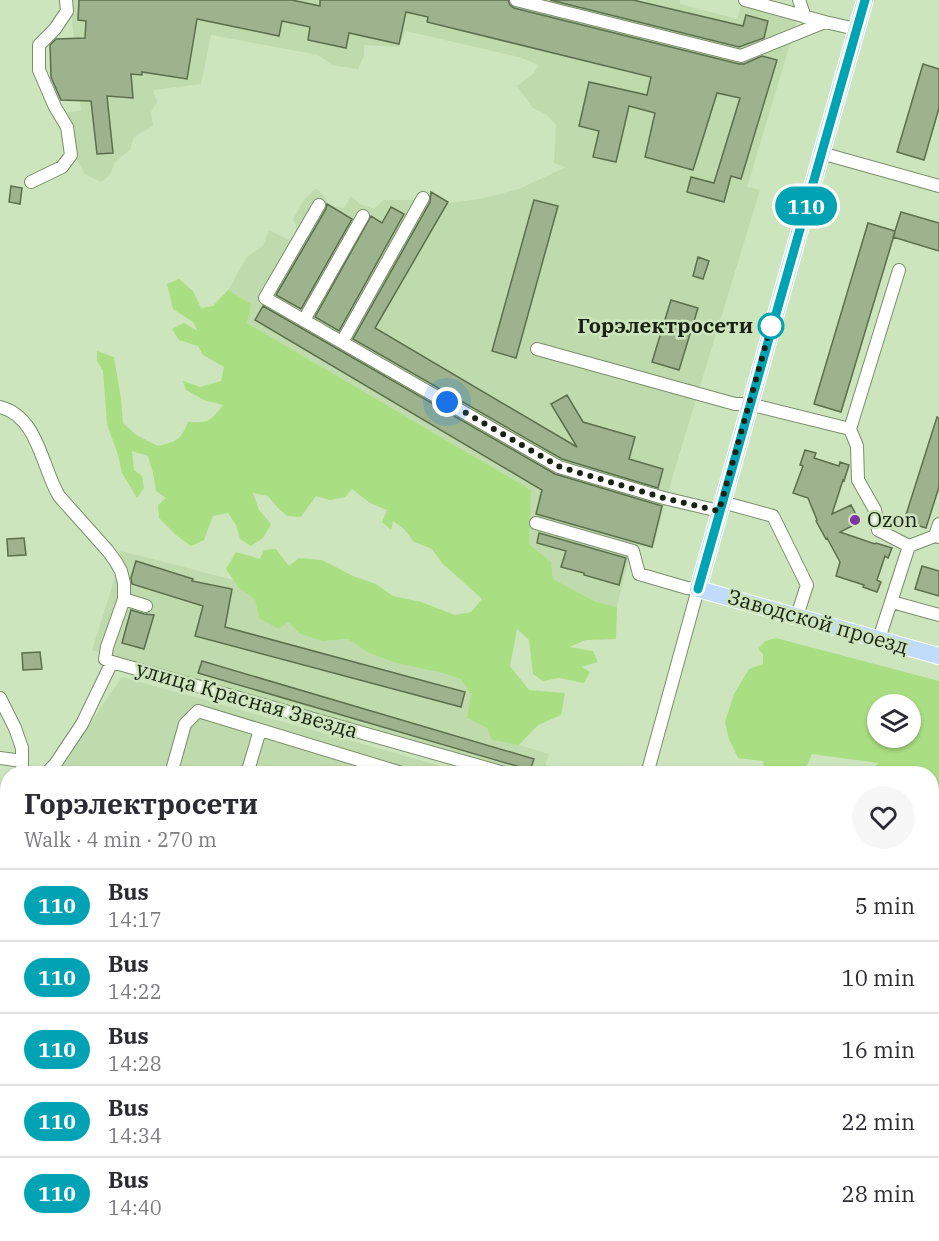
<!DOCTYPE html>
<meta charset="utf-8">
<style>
:root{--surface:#fff;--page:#f7f7f7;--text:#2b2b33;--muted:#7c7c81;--line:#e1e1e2}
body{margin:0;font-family:"IBM Plex Serif",serif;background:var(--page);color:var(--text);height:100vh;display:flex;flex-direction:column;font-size:22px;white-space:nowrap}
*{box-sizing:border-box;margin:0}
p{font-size:20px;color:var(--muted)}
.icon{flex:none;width:33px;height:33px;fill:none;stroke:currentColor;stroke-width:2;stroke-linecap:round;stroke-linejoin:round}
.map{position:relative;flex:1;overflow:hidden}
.details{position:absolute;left:0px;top:766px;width:939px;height:476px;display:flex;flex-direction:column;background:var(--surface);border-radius:24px 24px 0 0;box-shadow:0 2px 4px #0004}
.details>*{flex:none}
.badge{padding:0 12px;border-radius:20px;font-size:21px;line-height:39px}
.fabs{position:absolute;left:867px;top:694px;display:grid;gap:12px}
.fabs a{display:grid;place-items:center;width:54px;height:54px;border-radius:50%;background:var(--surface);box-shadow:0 2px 4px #0004;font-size:30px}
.you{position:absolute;width:30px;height:30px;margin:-15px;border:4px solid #fff;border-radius:50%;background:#1a73e8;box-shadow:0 0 0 9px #1a73e833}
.map>.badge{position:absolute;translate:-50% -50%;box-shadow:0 0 0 3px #fff}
.round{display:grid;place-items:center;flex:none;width:63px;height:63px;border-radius:32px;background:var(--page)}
.head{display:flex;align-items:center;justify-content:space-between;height:102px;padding:0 24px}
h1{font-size:28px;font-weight:800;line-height:45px}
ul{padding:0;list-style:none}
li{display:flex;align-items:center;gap:18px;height:72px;padding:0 24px;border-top:2px solid var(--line)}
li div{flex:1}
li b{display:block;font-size:22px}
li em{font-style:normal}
li .badge{min-width:66px;font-weight:700;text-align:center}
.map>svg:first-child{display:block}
</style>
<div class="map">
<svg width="939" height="1241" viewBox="0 0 939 1241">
<rect width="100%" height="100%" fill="#cde5bd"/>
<path fill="#bfdaac" d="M70,0H638L645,2L646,0H680V4L737,19L741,5L797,21L747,187L760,190L673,475L653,549L632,544L617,607L596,602L553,579L551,562L528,545L531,490L247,323L250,314L251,304L228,290L247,257L263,246L269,230L289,240L295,235L296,225L293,219L304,200L316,188L325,197L328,205L344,208L351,196L360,204L374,209L383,200H413L423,190L449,203L480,199L519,189L566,167L554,163L556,125L546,114L533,108L517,86L533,74L539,65L519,57L406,31L399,47L364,45V56L358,69L332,65L318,55L211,35L201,84L153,90L157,102L151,112L153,126L134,137L130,150L115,162L110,175L101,182L85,174L76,159L73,129L68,112L81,111Z
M121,551L234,580L239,588L255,600L259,618L288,622L300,634L323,641L348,639L367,652L461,679L471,694L467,718L487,728L492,739L519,745L549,754L543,774H526L172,674L92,650L112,587Z
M122,677L470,774H55Z
M932,822L939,824V969L932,967Z
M562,1234L781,1235L779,1241H560Z
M83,1235H491L489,1241H83Z"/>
<path fill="#aade82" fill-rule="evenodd" d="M179,279L193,291L201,308L213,306L228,290L251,304L250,314L247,323L531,490L529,544L551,562L553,579L596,602L617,607L616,639L586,640L569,647L593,651L598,662L582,667L590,672L584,683L559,678L543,681L533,674L529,640L517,629L510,666L529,690L565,693L561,715L538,725L519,745L492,740L487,728L467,718L471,694L461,679L438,672L397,663L367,652L348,639L323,641L300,634L288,622L279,629L259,618L255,600L239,588L226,569L236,552L260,559L264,550L276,549L289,566L299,558L322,560L353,576L376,584L393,596L421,602L455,615L471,612L482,599L442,563L432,549L414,542L404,529L393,521L391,530L382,522L387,510L370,503L352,489L345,497L330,500L316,496L301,517L287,516L278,508L268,496L253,493L259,510L271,524L263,538L251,546L240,539L236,525L228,513L213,516L204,540L191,546L176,535L159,518L158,505L166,498L156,491L153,473L148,456L132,451L134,470L142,476L144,488L137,498L122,473L118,455L107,424L103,371L97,361V351L114,357L121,399L123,423L136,435L158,446C176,442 181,440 188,422C209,423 211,421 223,405L204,400L186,390L183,381L200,387L221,381L224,367L203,355L198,346L179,340L172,329L184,323L198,331L193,322L173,309L167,284Z
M776,638L939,681V804L932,806V774H870L878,763L812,754L806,768L814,774H765L763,761L738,758L729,739L725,722L734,694L749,669L763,664V654L758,649L765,641ZM878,705H910V738H878Z"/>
<path fill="#9cb38d" stroke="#5b6f4c" stroke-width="1.5" d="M79,0H292L320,6V0H508L510,5L514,8L739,64H744L762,56L777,60L741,179L731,176L724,202L687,192L691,177L714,183L740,98L717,93L693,170L645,157L655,113L629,106L616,162L593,157L599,131L579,126L589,82L647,95L651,77L427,22L428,17L406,12L399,44L349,33L346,48L308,40L310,27L282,21L279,36L197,19L187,79L142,72V75L131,74L133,98L107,96L113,153L97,154L91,101L61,100L51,77L50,45L56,39L85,38L86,21L78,20Z
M550,0H633L743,26L746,15L768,21L764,38L739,47Z
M923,64L939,69V108L924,160L897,152Z
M11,186L22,188L20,204L9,202Z
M431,192L448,202L375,328L577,447L551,404L567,395L583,422L635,437L629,459L663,469L658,488L562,459L353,339L430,202Z
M534,200L558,206L516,358L492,351Z
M327,204L352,219L301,309L276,295L326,209Z
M391,207L404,214L339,331L315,317L371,216L382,223Z
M901,212L939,223V251L893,237L895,232L841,412L814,404L868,223L895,231Z
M698,257L709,261L703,279L693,276Z
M671,300L698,308L679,370L652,362Z
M263,306L555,474L662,506L652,547L536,514L542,490L255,320Z
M937,417L939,418V487L926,528L904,521Z
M805,450L816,453L814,458L839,466L840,462L849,465L844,481L843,480L832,514L851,505L860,522L840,532L875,544L876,543L892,548L888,558L885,556L877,580L881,582L877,592L863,587L864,585L836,576L840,562L827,538L826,539L816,521L817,520L808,498L793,493L803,466L800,465Z
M539,533L626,558L619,585L584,575V573L561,567L566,551L537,543Z
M24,538L26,555L8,556L7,539Z
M136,561L193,579L192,581L232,589L225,627L465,692L461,707L195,636L203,606L132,584L131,578Z
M922,566L939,571V596L915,589Z
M131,610L144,614L154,615L144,649L122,643Z
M40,652L42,669L23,670L22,653Z
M202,661L534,759L530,770L198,673Z"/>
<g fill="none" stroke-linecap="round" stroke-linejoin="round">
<defs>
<path id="minor" d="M516,0L741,56L825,22
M745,0L825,22L856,29
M799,0L805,17
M821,153L939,186
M31,182L62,167L71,155L67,127L55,107L39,70V45L55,29L67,11L66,0
M319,205L265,298L559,467L664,498L719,511
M304,320L363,216
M342,342L423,198
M537,349L735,404H749L850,429L899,270
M0,407C38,416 42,468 59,496L108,551L116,562L121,571L124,583V599
M850,429L857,446L858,480L875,510L878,530L909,546
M722,502L773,516L807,585L797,616
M536,523L633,551L639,574L687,588L698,589L647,774
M935,536L939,524
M892,602L939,615
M879,639L909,546L935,536L939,537
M112,662L105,659L107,647L124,599L146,606
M0,698L15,728L22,748V774
M0,758L22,761
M46,774L56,763L82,724L112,662L508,774
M171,774L185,724L198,711L405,774
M247,774L260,730
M932,863L939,865
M932,919L939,922
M0,934H8
M0,1065L8,962
M932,1145L939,1118
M618,1234L641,1241
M114,1241L115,1234
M158,1241L160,1234
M518,1241L519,1234
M568,1241L569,1234
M905,1241L906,1234"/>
<path id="major" d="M865,0L698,589L939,656"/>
</defs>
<use href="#minor" stroke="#798e6a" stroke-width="14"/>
<use href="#major" stroke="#fff" stroke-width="18"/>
<use href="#minor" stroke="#fff" stroke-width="12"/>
<use href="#major" stroke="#c1dbfa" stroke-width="16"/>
</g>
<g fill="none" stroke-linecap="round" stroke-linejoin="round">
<defs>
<path id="line" d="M698,589L865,0"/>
</defs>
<use href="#line" stroke="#fff" stroke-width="14"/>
<use href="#line" stroke="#00a3b4" stroke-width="9"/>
<path stroke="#1a2214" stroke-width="6" stroke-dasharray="0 10.8" d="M447,402L560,467L664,498L719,511L771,326"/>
</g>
<circle fill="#fff" stroke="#00a3b4" stroke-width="3" cx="771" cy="326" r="12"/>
<circle fill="#7f33a4" stroke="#cde5bd" stroke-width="2" cx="855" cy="520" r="6"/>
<g text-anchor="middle" stroke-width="5" stroke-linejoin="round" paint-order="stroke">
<g font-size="21" font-weight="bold" fill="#1a2214" stroke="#cde5bd" text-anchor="end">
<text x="753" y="333">Горэлектросети</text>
</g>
<g font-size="21" fill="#1a2214" stroke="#cde5bd" text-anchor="start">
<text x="867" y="527">Ozon</text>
</g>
<g font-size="21" fill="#1a2214" stroke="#cde5bd">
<text transform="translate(818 622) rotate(16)" y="7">Заводской проезд</text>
<text transform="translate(247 700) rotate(16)" y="7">улица Красная Звезда</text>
</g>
</g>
</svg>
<div class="fabs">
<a><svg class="icon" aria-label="layers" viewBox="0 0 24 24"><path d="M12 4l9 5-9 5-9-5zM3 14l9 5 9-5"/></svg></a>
</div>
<div class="you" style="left:447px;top:402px"></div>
<b class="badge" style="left:806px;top:206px;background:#00a3b4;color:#fff">110</b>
<section class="details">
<div class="head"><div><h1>Горэлектросети</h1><p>Walk · 4 min · 270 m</p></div><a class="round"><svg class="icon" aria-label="heart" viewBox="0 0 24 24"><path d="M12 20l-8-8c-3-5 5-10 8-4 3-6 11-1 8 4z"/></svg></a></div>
<ul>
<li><span class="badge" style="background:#00a3b4;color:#fff">110</span><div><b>Bus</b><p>14:17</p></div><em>5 min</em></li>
<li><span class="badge" style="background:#00a3b4;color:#fff">110</span><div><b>Bus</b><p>14:22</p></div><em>10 min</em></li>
<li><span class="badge" style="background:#00a3b4;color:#fff">110</span><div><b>Bus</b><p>14:28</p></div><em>16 min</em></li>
<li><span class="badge" style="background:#00a3b4;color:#fff">110</span><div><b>Bus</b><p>14:34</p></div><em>22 min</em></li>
<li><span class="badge" style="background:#00a3b4;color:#fff">110</span><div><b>Bus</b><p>14:40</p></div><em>28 min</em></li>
</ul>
</section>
</div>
